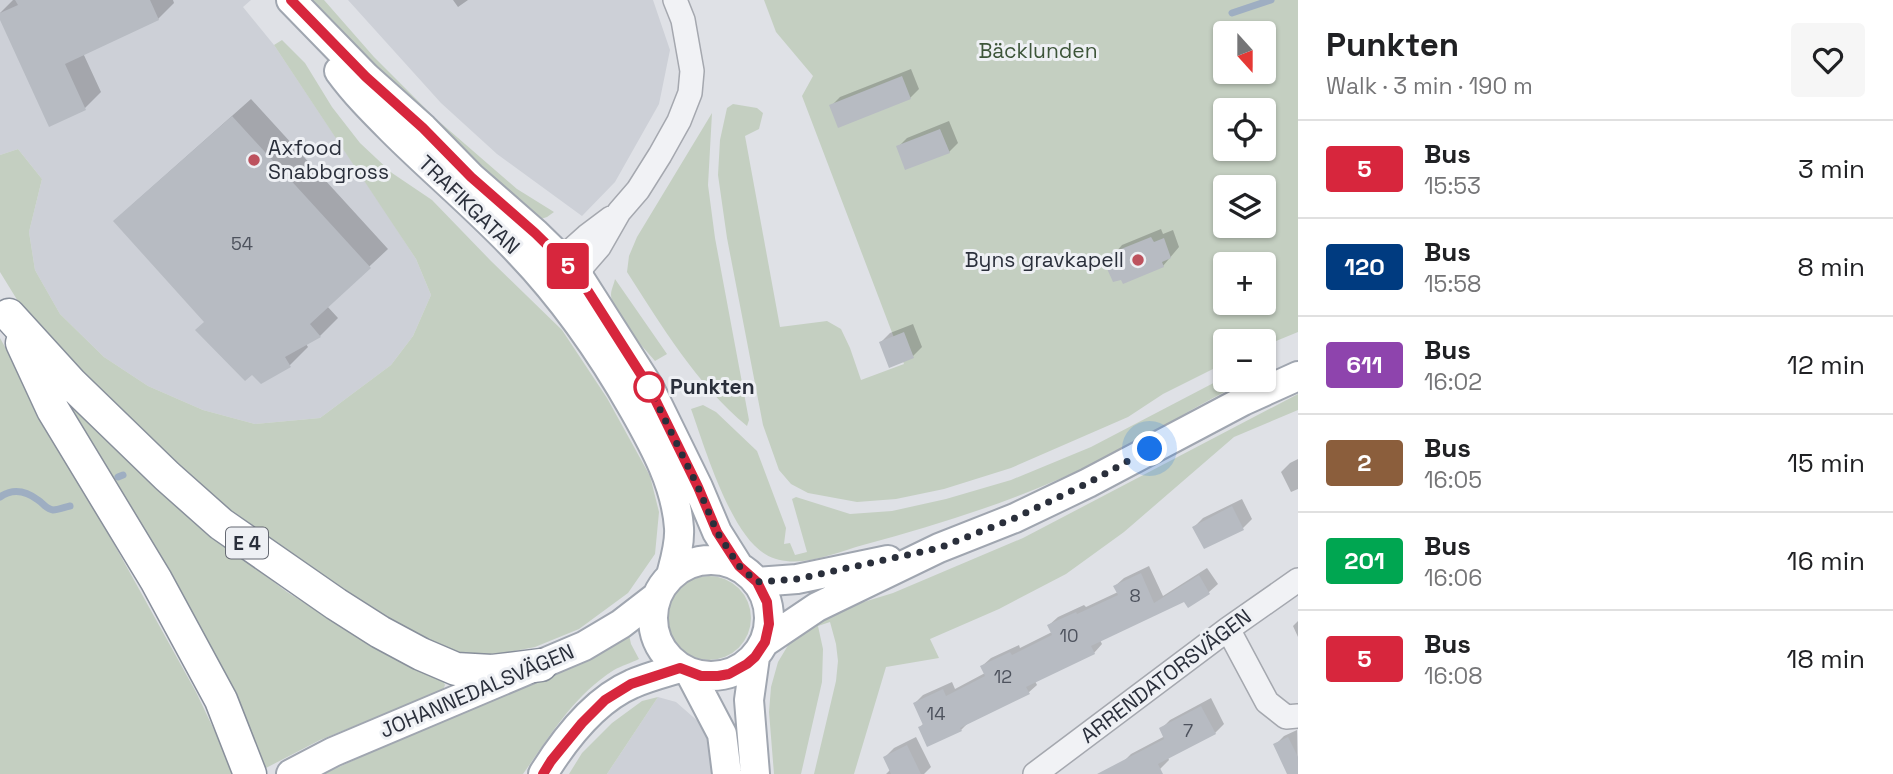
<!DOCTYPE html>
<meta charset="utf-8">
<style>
:root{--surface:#fff;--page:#f6f6f6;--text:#202124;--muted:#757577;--line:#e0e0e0}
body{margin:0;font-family:"Space Grotesk",sans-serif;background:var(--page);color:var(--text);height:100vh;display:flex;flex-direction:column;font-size:26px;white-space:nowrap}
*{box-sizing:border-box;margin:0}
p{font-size:23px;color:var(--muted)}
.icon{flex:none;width:38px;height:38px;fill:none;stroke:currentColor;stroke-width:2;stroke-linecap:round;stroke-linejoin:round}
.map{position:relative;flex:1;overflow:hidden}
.drawer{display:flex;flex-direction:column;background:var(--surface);width:595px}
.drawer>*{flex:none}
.badge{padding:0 14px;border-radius:5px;font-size:24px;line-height:46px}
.needle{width:46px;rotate:159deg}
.tools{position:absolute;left:1213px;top:21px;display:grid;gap:14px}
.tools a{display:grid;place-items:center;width:63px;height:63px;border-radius:7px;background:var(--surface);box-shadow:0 2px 5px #0004;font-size:35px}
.you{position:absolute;width:35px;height:35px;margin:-18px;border:5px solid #fff;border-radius:50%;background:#1a73e8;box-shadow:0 0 0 10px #1a73e833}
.map>.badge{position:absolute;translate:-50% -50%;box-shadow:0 0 0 4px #fff}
.round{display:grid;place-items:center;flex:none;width:74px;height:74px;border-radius:7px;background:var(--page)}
.summary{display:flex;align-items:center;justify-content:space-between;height:119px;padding:0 28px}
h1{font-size:33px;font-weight:700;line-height:52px}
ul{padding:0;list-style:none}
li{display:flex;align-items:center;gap:21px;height:98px;padding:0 28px;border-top:2px solid var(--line)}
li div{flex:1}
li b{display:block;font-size:26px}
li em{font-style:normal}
li .badge{min-width:77px;font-weight:700;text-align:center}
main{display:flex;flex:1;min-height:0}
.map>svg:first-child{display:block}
</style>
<main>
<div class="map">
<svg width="1298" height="774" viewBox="0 0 1298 774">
<rect width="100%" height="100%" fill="#dfe1e6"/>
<path fill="#cdd0d7" d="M0,0H251L243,7L274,45L390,219L416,259L431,295L413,336L391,365L320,418L255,424L203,410L148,386L104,357L60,314L35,270L29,232L42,179L18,149L0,155Z
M348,0H653L670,50L659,104L615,182L582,216L497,154L441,103Z
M658,697L676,702L700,723L714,754L716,774H607Z"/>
<path fill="#c4cfc1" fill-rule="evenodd" d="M312,0H324L374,57L435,118L517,189L554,212L547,217L538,220L430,124Z
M764,0H1298V332L1264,346V341H1225V363L1163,394L1128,417L1011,468L944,489L896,499L857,502L808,493L791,484L779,470L763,425L727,238L718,175L720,140L727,108L733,104L757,108L763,113L759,129L745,136L780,327L827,321L841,329L850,348L861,380L904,364L802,96L813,76L776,32ZM1225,33H1264V72H1225ZM1225,110H1264V149H1225ZM1225,187H1264V226H1225ZM1225,264H1264V303H1225Z
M282,40L305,63L332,107L360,143L392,173L432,200L491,261L562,330L607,398L650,476L659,512L655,554L628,593L579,629L535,647L493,655H462L431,644L342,594L233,515L86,381L24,311L0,272V155L18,149L42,179L29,232L35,270L60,314L104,357L148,386L203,410L255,424L320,418L391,365L413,336L431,295L416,259L274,45Z
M712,113L708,185L715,238L749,420L747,426C696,384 662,326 627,272L629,256L637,237Z
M615,279L667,354L655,361C642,345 612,317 611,295C611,290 614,284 615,279Z
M0,338L196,692L235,774H0Z
M1225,377V380H1249C1197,404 1150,436 1099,461C1023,498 945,523 863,545C834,553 794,572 765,554C730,533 705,448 691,409L703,405L716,412L757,451L786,528L784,544L790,543L795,555L807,552L792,499L796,497L850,514L892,511L946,499L1011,480L1091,447Z
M59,393L210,533L287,592L369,643L443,680L445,685L443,690L320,740L264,769Z
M1298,394V410L1234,437L1124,532L1066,574L999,609L930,639L939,658L886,667L854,774H814L836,681L838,661L836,644L830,622L818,626L823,649L822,682L801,774H774L769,712L771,687L778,662L793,637L831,612L893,593L1023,538Z
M667 618a42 42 0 1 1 84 0a42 42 0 1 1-84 0Z
M628,630L631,644L639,659C631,663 621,666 614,670C573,696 550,736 523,774H324L445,718L566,669L601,651Z
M658,697L607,774H569L582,753L612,723L642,701Z"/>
<path fill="#0003" d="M13,0H173L174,3L158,19L83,53L101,92L85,108L50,125L0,16V13Z
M453,0H468L458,7Z
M911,69L919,89L910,98L831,106L840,97Z
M251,99L388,249L327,306L338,318L320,336L306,344L308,347L290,365L261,382L115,221L133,204Z
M949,121L958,143L949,152L898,147L907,138Z
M1161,229L1163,234L1173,230L1179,247L1163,266L1107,262L1122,245Z
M913,324L922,347L913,356L881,342L890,333Z
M1298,459V489L1291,492L1281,472L1290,463Z
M1242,499L1252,519L1243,528L1194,527L1203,518Z
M1149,566L1163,596L1207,568L1218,584L1209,592L1188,605L1185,600L1100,640L1102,644L1094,653L1035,681L1037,685L1028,693L970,721L961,730L920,727L924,723L915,703L923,695L952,682L955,689L985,673L982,666L991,658L1019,645L1020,648L1052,632L1049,625L1058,617L1084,605L1086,607L1118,592L1115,586L1124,578Z
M1298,621V637L1293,626Z
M1211,698L1224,724L1215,733L1168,757L1169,760L1160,769L1150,774H1128L1122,763L1131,754L1165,736L1161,729L1170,720Z
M1297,730L1298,774H1289L1275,745L1284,736Z
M916,737L931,767L924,774H886L891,769L885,757L894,748Z"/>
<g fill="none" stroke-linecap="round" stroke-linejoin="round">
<path stroke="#9eaec2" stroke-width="7" d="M1232,13L1271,0
M118,477L123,475
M0,497C13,488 26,491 38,500C43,503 46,509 53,510C58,510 65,507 70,506"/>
</g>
<path fill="#b7bbc2" d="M15,0H150L159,20L65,64L86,110L49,127L0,20V13L18,5Z
M902,76L911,99L838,128L829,105Z
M232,116L371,268L310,324L321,337L285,357L291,367L261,384L252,375L245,381L195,330L204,322L113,221Z
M940,129L950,153L905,170L896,146Z
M1151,237L1154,242L1164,238L1171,258L1162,262L1164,267L1123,284L1121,280L1113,282L1104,262L1113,258L1111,253Z
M904,332L914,358L889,368L879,342Z
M1232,506L1244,530L1204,549L1192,527Z
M1141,573L1154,603L1199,575L1210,594L1188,608L1184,602L1091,646L1095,654L1026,687L1030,694L960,728L962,731L927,747L918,727L923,725L913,703L943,689L946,696L985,676L980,666L1010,652L1012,655L1052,635L1047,625L1076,612L1077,614L1118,595L1113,586Z
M1201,706L1216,734L1158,764L1163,774H1097L1164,739L1159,728Z
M1288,737L1298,757V774H1287L1273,744Z
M907,745L921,774H891L883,757Z"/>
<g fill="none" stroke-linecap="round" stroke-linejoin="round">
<defs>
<path id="minor" d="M549,270L587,236L611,218
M566,285L599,247L619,212L638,190L660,155L679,121L690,93L692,71L683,20L675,0
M1228,629L1267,702L1286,717L1298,716
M1035,774L1228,629L1298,580"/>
<path id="major" d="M291,0L366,77L423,128L471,177L535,233L577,274L649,387L698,487L717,532L739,567
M339,71C355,93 373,111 392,130C433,171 479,209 519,252C565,300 601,352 634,410C655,447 676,485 679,528C680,544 675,560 671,575
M653 618a58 58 0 1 1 116 0a58 58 0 1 1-116 0Z
M757,582L797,579L888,560
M765,642L817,607L939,548L1015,518L1088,483L1243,401L1298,376
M755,657L749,700L755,774
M690,673L722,734L727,774
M291,774L333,752L584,646L621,624L656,597
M543,774C564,740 595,700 632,684C647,677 664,673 680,668"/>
<path id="highway" d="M9,315L71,383L167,476L221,524L336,604L380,632L421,654L456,669L492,671L541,665
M22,343L53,410L156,580L221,700L250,774"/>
</defs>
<use href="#minor" stroke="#a5a8af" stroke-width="26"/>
<use href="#major" stroke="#a0a6b0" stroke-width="32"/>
<use href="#highway" stroke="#888f9b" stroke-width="35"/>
<use href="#minor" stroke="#f1f2f5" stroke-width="23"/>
<use href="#major" stroke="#fff" stroke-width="28"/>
<use href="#highway" stroke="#fff" stroke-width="32"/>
</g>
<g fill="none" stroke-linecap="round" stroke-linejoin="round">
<defs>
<path id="line" d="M291,0L366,77L423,128L471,177L535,233L577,274L649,387L698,487L717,532L739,566L757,582L767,602L769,624L765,642L755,657L747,664L729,674L718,676H701L680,668L631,684L605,700L582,723L551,761L543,774"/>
</defs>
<use href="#line" stroke="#fff" stroke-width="16"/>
<use href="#line" stroke="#d7263d" stroke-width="10"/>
<path stroke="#2a2f3b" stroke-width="7" stroke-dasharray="0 12.6" d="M649,387L698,487L717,532L739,566L757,582L797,579L939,548L1015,518L1088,483L1150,449"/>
</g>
<g fill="#bd525e" stroke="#eef0f4" stroke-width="2.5">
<circle cx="254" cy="160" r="7"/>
<circle cx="1138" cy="260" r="7"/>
</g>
<circle fill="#fff" stroke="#d7263d" stroke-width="3.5" cx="649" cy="387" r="14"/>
<g text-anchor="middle" stroke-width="6" stroke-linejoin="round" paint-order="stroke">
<g font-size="18" fill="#4d525d">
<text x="242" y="250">54</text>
<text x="1135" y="602">8</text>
<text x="1069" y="642">10</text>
<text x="1003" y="683">12</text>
<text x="936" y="720">14</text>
<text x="1188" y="737">7</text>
</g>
<rect fill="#eef0f4" stroke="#656972" stroke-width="2" x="226" y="527.5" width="42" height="31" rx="5"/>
<g font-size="19" font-weight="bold" fill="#2a2f3b">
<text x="247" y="550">E 4</text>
</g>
<g font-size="21" fill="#3d5539" stroke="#eef0f4">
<text x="1038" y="58">Bäcklunden</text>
</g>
<g font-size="21" fill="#2a2f3b" stroke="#eef0f4" text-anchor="start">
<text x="268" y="155">Axfood<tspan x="268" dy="24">Snabbgross</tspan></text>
<text x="1124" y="267" text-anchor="end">Byns gravkapell</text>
</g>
<g font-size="21" fill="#2a2f3b" stroke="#eef0f4">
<text transform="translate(469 205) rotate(44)" y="7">TRAFIKGATAN</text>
<text transform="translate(1166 676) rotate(-37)" y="7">ARRENDATORSVÄGEN</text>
<text transform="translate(477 691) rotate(-23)" y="7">JOHANNEDALSVÄGEN</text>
</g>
<g font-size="21" font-weight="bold" fill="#2a2f3b" stroke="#eef0f4" text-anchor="start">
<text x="670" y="394">Punkten</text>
</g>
</g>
</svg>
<div class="tools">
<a><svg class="needle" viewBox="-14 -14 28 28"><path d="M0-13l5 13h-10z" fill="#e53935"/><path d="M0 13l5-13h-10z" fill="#757577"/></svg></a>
<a><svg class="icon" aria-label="locate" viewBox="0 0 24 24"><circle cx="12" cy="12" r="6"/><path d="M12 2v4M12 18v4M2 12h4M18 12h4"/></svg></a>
<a><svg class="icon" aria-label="layers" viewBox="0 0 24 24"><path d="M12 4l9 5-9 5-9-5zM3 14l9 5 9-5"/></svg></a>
<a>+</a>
<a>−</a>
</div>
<div class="you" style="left:1150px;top:449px"></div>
<b class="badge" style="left:568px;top:266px;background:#d7263d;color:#fff">5</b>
</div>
<section class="drawer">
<div class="summary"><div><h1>Punkten</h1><p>Walk · 3 min · 190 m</p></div><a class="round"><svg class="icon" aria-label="heart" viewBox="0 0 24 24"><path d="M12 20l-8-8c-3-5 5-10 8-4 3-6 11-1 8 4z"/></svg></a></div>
<ul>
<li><span class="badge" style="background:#d7263d;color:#fff">5</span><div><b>Bus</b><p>15:53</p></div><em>3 min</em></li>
<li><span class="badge" style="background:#003b80;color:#fff">120</span><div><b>Bus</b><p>15:58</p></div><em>8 min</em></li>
<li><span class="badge" style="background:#8e44ad;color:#fff">611</span><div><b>Bus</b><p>16:02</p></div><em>12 min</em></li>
<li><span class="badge" style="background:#8b5e3c;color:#fff">2</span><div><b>Bus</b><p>16:05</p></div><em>15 min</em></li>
<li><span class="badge" style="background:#00a651;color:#fff">201</span><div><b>Bus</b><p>16:06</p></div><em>16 min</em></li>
<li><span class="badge" style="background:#d7263d;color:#fff">5</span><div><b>Bus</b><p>16:08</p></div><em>18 min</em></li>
</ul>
</section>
</main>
